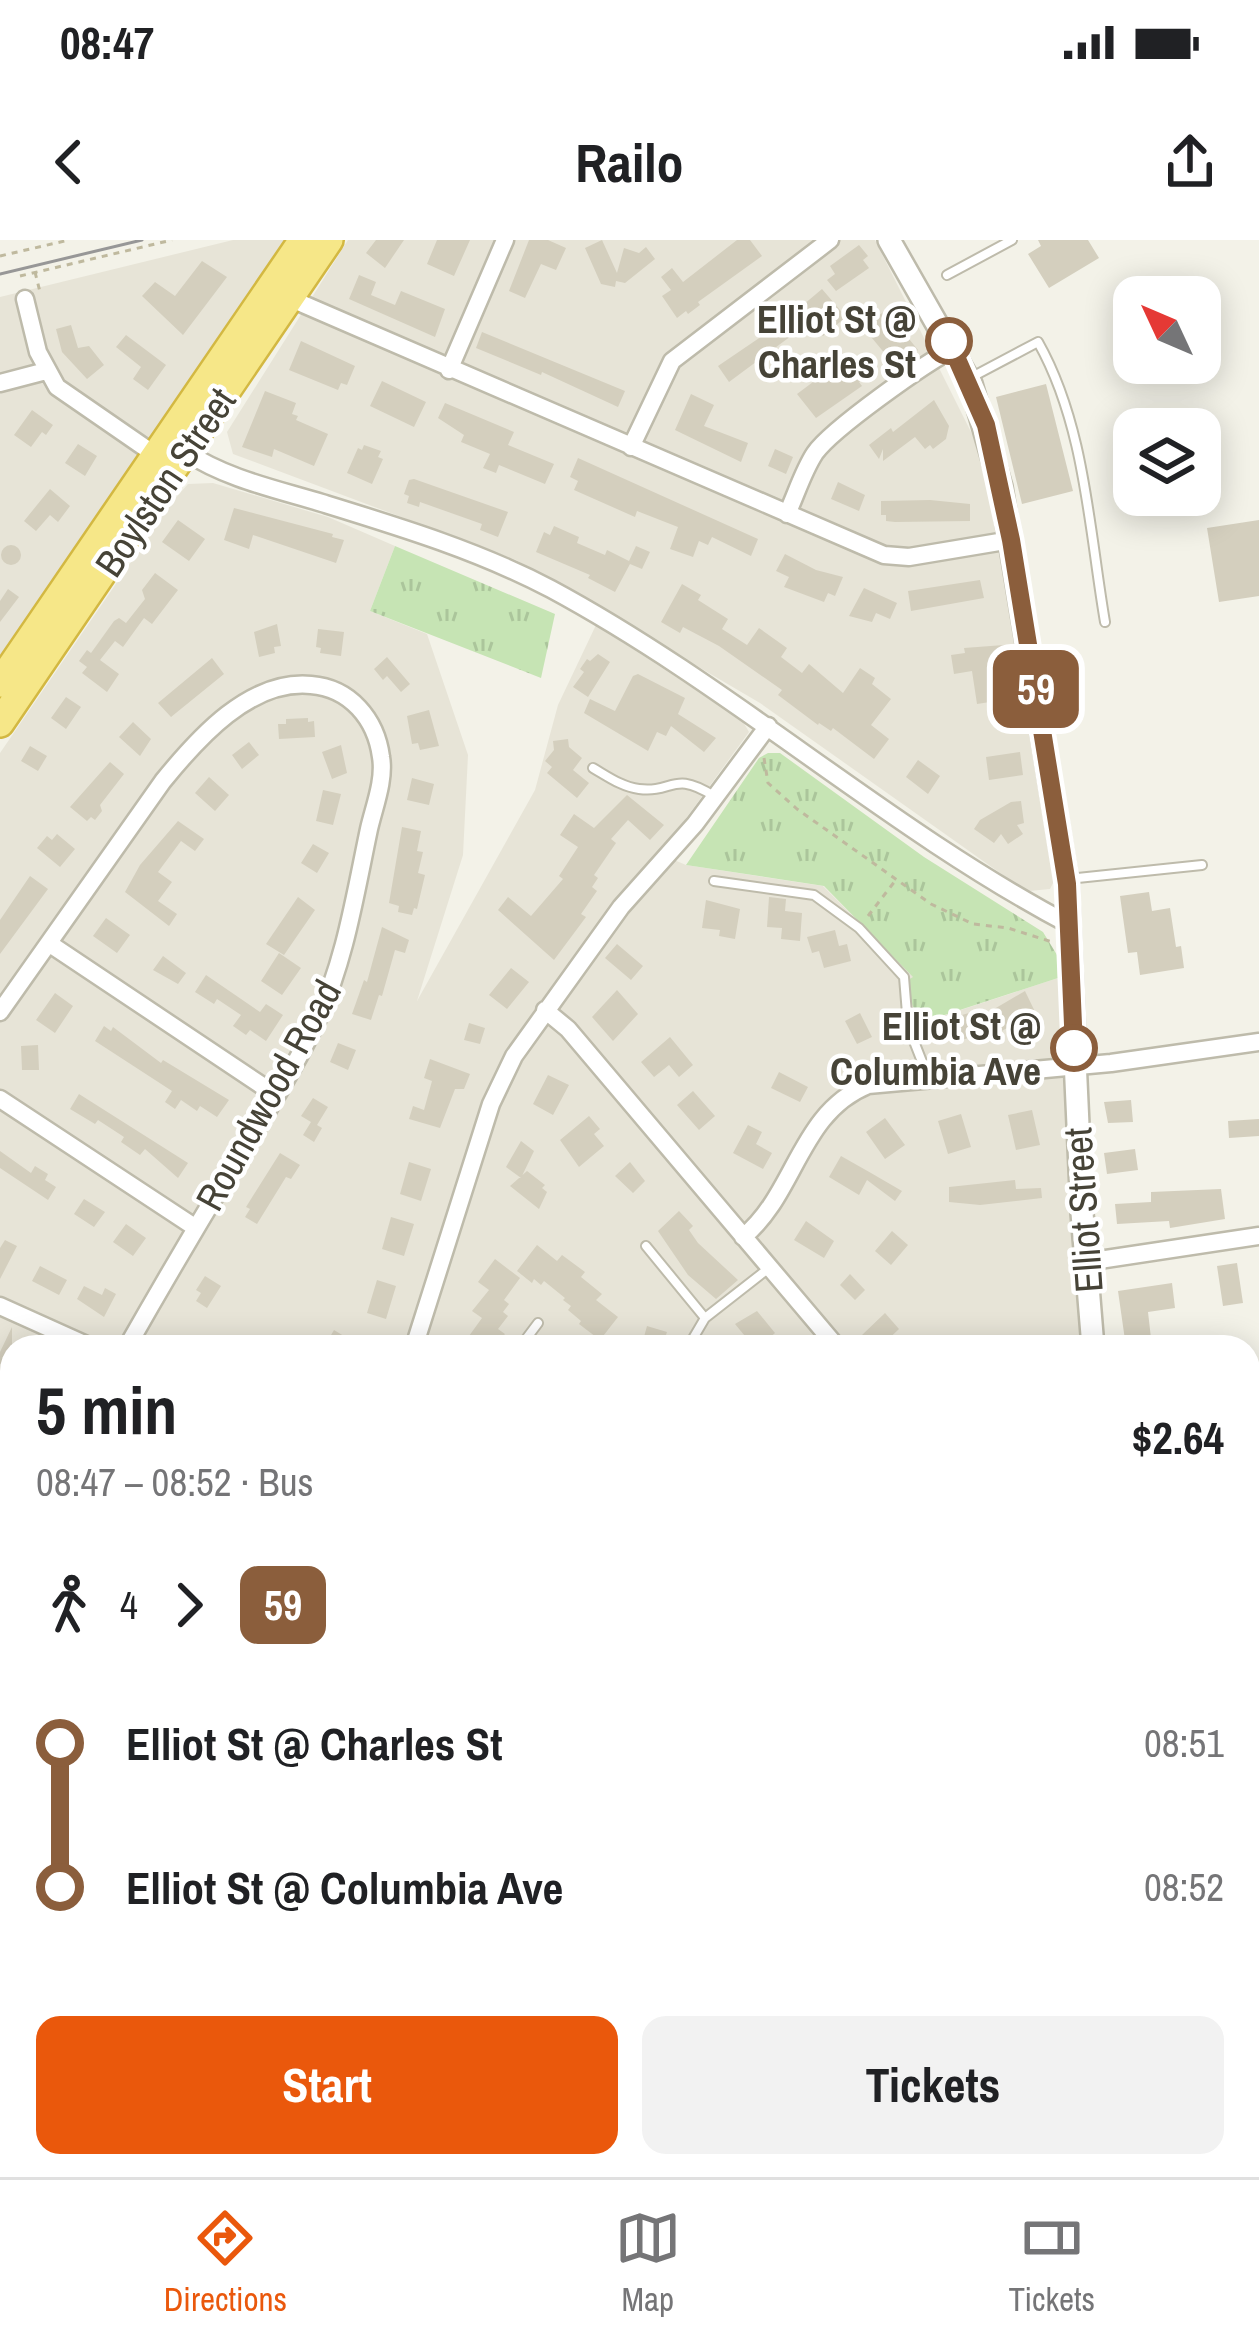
<!DOCTYPE html>
<meta charset="utf-8">
<style>
:root{--surface:#fff;--page:#f2f2f2;--text:#202124;--muted:#757577;--line:#e0e0e0;--accent:#ea580c}
body{margin:0;font-family:"Archivo Narrow",sans-serif;background:var(--page);color:var(--text);height:100vh;display:flex;flex-direction:column;font-size:45px;white-space:nowrap}
*{box-sizing:border-box;margin:0}
p{font-size:39px;color:var(--muted)}
.icon{flex:none;width:66px;height:66px;fill:none;stroke:currentColor;stroke-width:2;stroke-linecap:round;stroke-linejoin:round}
.map{position:relative;flex:1;overflow:hidden}
.drawer{position:absolute;left:0px;top:1095px;width:1260px;height:843px;display:flex;flex-direction:column;background:var(--surface);border-radius:36px 36px 0 0;box-shadow:0 6px 30px #0003}
.drawer>*{flex:none}
.badge{padding:0 24px;border-radius:18px;font-size:42px;line-height:78px}
.needle{width:78px;rotate:314deg}
.controls{position:absolute;left:1113px;top:36px;display:grid;gap:24px}
.controls a{display:grid;place-items:center;width:108px;height:108px;border-radius:24px;background:var(--surface);box-shadow:0 6px 30px #0003;font-size:60px}
.map>.badge{position:absolute;translate:-50% -50%;box-shadow:0 0 0 6px #fff}
.legs{display:flex;align-items:center;gap:18px;height:132px;padding:0 36px;font-size:39px}
.legs p{margin-inline-start:auto}
.summary{display:flex;align-items:center;justify-content:space-between;height:204px;padding:0 36px}
h1{font-size:66px;font-weight:700;line-height:90px}
.primary-button{display:flex;gap:24px;margin-top:auto;padding:24px 36px}
.primary-button a{flex:1;height:138px;border-radius:24px;background:var(--accent);color:#fff;font-size:48px;font-weight:700;line-height:138px;text-align:center}
.primary-button a+a{background:var(--page);color:var(--text)}
ul{padding:0 36px;list-style:none}
li{display:flex;align-items:center;gap:42px;height:144px;font-size:45px}
li i{display:grid;place-items:center;width:18px;height:100%;margin:0 15px;background:currentColor}
li i::after{content:'';width:30px;height:30px;margin:-15px;border:9px solid;border-radius:50%;background:var(--surface)}
li p{margin-inline-start:auto}
li:first-child i{background:linear-gradient(#0000 50%,currentColor 0)}
li:last-child i{background:linear-gradient(currentColor 50%,#0000 0)}
.status{display:flex;justify-content:space-between;align-items:center;height:84px;padding:0 60px;background:var(--surface);direction:ltr}
.status svg{height:33px;fill:currentColor}
header{display:flex;justify-content:space-between;align-items:center;height:156px;padding:0 36px;background:var(--surface);font-size:54px;font-weight:700}
.dock{display:flex;justify-content:space-around;align-items:center;height:168px;border-top:3px solid var(--line);background:var(--surface);font-size:33px;color:var(--muted)}
.dock a{display:grid;justify-items:center;gap:6px}
.dock .active{color:var(--accent)}
.map>svg:first-child{display:block}
</style>
<div class="status"><b>08:47</b><svg viewBox="0 0 49 12"><path d="M0 12V9h3v3zM5 12V6h3v6zM10 12V3h3v9zM15 12V0h3v12zM26 1h20v11H26zM47 4h2v5h-2z"/></svg></div>
<header><svg class="icon" aria-label="back" viewBox="0 0 24 24"><path d="M15 5l-7 7 7 7"/></svg>Railo<svg class="icon" aria-label="share" viewBox="0 0 24 24"><path d="M12 15V3M7 8l5-5 5 5M5 13v7h14v-7"/></svg></header>
<div class="map">
<svg width="1259" height="1937" viewBox="0 0 1259 1937">
<defs>
<pattern id="park-tufts" width="24" height="20" patternUnits="userSpaceOnUse" patternTransform="scale(3)"><rect width="24" height="20" fill="#c6e4b4"/><path d="M3 7l-1-3M5 7V3M7 7l1-3M15 17l-1-3M17 17v-4M19 17l1-3" fill="none" stroke="#abc59b"/></pattern>
</defs>
<rect width="100%" height="100%" fill="#f3f2e8"/>
<path fill="#e7e4d7" d="M233,0H285L0,422V57Z
M348,0H875L983,216L1057,635L1050,649L1029,651L1010,640L760,463L516,320L233,214L227,192Z
M213,243L328,277L395,306L370,371L427,394L468,515L463,615L417,761L535,550L558,465L596,385L742,480L749,492L660,614L686,625L823,646L914,737L921,783L1058,738L1083,1107H12V1819L0,1812V513L172,262L188,244Z"/>
<path fill="url(#park-tufts)" d="M395,306L555,374L541,438L370,371Z
M768,513H780L924,617L1043,692L1057,715L1058,738L920,783L903,743L913,737L824,646L686,625L759,518Z
M373,1926H451L434,1937H382Z"/>
<path fill="#d4cfbe" d="M376,0H404L385,28L366,13Z
M437,0H470L454,36L427,24Z
M529,0H548L566,8L556,30L541,24L525,58L509,51Z
M602,0L617,33L624,8L639,13L646,7L655,19L625,43L616,41L615,47L601,44L585,8Z
M737,0H750L762,16L698,62L700,65L688,74L686,71L677,78L662,56L671,50L661,37L672,28L683,42Z
M1038,0H1088L1099,18L1049,48L1028,14L1041,6Z
M859,5L868,16L863,20L869,28L836,51L827,40L835,34L830,26Z
M202,21L227,37L183,95L142,56L155,42L175,56Z
M359,35L376,42L371,55L395,65L401,51L445,69L435,97L349,59Z
M822,49L846,77L823,96L810,82L729,142L718,126L784,81Z
M893,66L902,79L896,83L918,110L896,127L862,86Z
M71,85L78,108L89,106L104,125L87,139L62,112L56,89Z
M482,92L625,151L618,167L542,132L541,135L476,108Z
M126,95L166,125L148,150L133,139L141,127L116,107Z
M301,101L355,126L347,145L341,143L338,150L289,130Z
M849,115L866,137L859,142L862,146L816,178L797,154Z
M382,141L426,162L414,187L370,166Z
M1046,144L1073,251L1022,264L996,157Z
M265,151L296,163L292,174L298,176L296,180L328,194L314,226L274,209L272,217L242,207Z
M691,154L714,165L704,186L748,203L741,222L675,190Z
M934,160L949,186L946,199L933,209L930,205L925,209L915,197L883,221V209L879,219L869,205L891,188L893,192Z
M445,163L514,192L508,205L554,224L545,244L499,225L496,233L483,228L490,214L461,202L464,195L438,178Z
M32,170L53,185L46,195L42,192L31,207L14,195Z
M78,204L97,216L85,236L65,223Z
M364,205L381,211L378,217L383,219L372,244L347,233L358,208L362,210Z
M775,209L793,217L786,234L768,226Z
M578,218L758,299L751,316L712,297L708,305L699,301L693,317L670,309L678,287L637,271L635,277L574,250L578,241L570,237Z
M414,239L508,272L498,297L480,290L482,284L420,262L419,267L407,263L409,256L404,254L409,240Z
M838,242L865,255L859,271L831,259Z
M50,249L70,266L58,282L50,275L36,291L24,281Z
M930,260L970,264V281L895,282L886,281V275H881V261Z
M234,268L333,294L332,297L344,300L336,323L253,295L249,309L224,300Z
M178,280L205,299L189,321L162,302Z
M1259,280V356L1219,362L1207,288Z
M554,286L579,297L577,303L605,315L607,310L629,321L636,306L650,312L642,329L630,324L615,352L588,338L590,335L536,312L544,292L550,295Z
M1 315a10 10 0 1 1 20 0a10 10 0 1 1-20 0Z
M785,314L816,330L843,337L835,356L828,353L824,362L784,347L789,337L776,331Z
M155,333L178,350L152,384L144,378L123,407L115,401L100,420L119,434L107,452L82,433L87,427L79,421L87,410L91,413L114,381L119,378L126,383L145,359L142,350Z
M980,340L984,358L911,371L908,351Z
M682,344L701,355L698,360L728,379L722,389L747,405L759,388L787,408L781,417L802,433L809,424L843,453L860,428L875,438L872,444L891,459L871,485L889,499L874,519L833,488L831,491L819,483L818,485L778,455L782,450L719,406L683,387L680,393L661,382Z
M864,348L897,363L890,379L876,373L872,382L849,376Z
M8,349L19,357L0,382V361Z
M277,384L281,406L274,407L275,413L259,417L254,392Z
M318,389L344,392L341,416L320,413L321,408L316,407Z
M1004,405L1009,459L977,464L972,431L954,434L951,415L965,413L964,408Z
M598,414L610,422L588,457L573,447L584,432L580,429L587,419L590,421Z
M387,417L410,444L401,452L387,436L383,440L374,429Z
M212,418L224,434L171,477L158,463Z
M638,434L685,458L678,474L716,498L704,512L671,486L666,496L657,492L648,511L584,473L590,459L615,471L633,436Z
M66,457L81,467L66,489L51,478Z
M429,470L439,506L420,510L418,503L412,504L407,476Z
M308,478V482L314,481L315,497L279,499L278,484H286V479Z
M133,482L151,499L140,516L119,497Z
M568,499L569,507L582,518L573,530L589,543L577,558L547,533L552,527L545,521L554,510L553,501Z
M249,502L259,515L242,529L232,515Z
M341,505L347,533L332,539L322,512Z
M30,506L47,516L38,531L21,521Z
M1020,512L1023,535L989,540L986,517Z
M918,520L940,536L928,554L906,537Z
M110,522L124,534L100,565L102,571L95,580L91,577L87,581L70,567Z
M209,537L229,555L215,571L195,553Z
M412,538L434,544L429,565L407,560Z
M323,550L341,554L333,585L316,581Z
M627,555L664,585L650,600L628,580L611,599L616,603L594,635L598,638L592,647L597,651L581,674L586,677L554,720L498,670L508,657L531,676L563,639L559,636L578,607L560,595L574,574L594,588Z
M1021,561L1024,583L1017,585L1023,594L1008,604L1001,594L994,603L974,589L980,580L1011,562Z
M178,581L204,599L195,611L181,601L158,632L172,642L158,661L177,674L169,686L125,652L140,625Z
M402,587L421,591L417,611L423,612L418,633L425,635L417,669L414,668L412,675L398,672L399,666L389,663Z
M57,594L75,609L60,627L37,608L47,596L52,600Z
M313,604L329,613L317,633L301,623Z
M30,636L48,649L0,714V680Z
M1149,652L1152,671L1170,668L1176,707L1181,706L1184,728L1140,735L1137,712L1128,713L1120,656Z
M298,657L315,670L284,715L266,704Z
M769,657L786,659L785,671L802,673L800,701L781,699L782,688L767,687Z
M706,660L740,669L735,699L719,696L720,690L702,688Z
M106,678L130,695L117,713L93,696Z
M382,687L409,700L405,713L395,710L382,756L379,755L371,780L352,774L364,740L367,742Z
M835,690L839,706L847,704L851,721L824,728L819,711L812,713L807,697Z
M617,704L643,726L631,740L605,718Z
M279,713L301,728L282,755L261,741Z
M163,716L186,733L178,744L153,730Z
M511,728L529,742L507,769L489,755Z
M206,735L260,772L266,764L283,775L266,801L250,790L246,795L233,786L241,775L217,759L214,764L195,752Z
M617,750L638,774L613,801L592,777Z
M1025,751L1039,780L1034,781L1038,791L1022,798L1015,784L986,799L982,794L955,802L948,779L983,769L984,775Z
M55,753L73,766L55,793L36,780Z
M860,773L872,797L857,804L845,781Z
M469,783L485,788L480,804L464,800Z
M104,786L111,791L113,787L161,823L163,820L229,860L217,877L200,866L197,871L181,860L175,869L165,862L172,851L95,801Z
M670,797L693,825L679,837L669,825L654,837L641,822Z
M338,803L356,810L348,830L330,822Z
M38,805L39,830H22L21,806Z
M430,819L470,834L464,849H455L440,888L409,879L413,866L424,870L432,841L424,838Z
M779,832L808,847L800,862L771,848Z
M548,835L569,845L553,875L533,864Z
M693,851L715,876L699,890L677,865Z
M79,854L188,923L178,938L145,909L140,915L121,902L124,897L98,880L95,884L70,869Z
M313,858L328,867L317,885L322,888L314,902L303,895L311,882L301,876Z
M1131,860L1133,882L1108,883L1104,862Z
M1032,870L1040,905L1016,910L1008,875Z
M961,874L971,907L948,914L938,881Z
M589,876L600,889L594,894L604,906L579,927L560,900Z
M885,878L905,905L885,919L866,892Z
M1259,879V896L1229,898L1228,881Z
M748,885L762,892L756,904L772,913L763,929L733,913Z
M521,901L534,911L521,938L506,927Z
M1135,909L1138,930L1107,934L1104,913Z
M0,911L31,933L35,926L48,934L45,940L56,947L48,960L0,928Z
M280,913L300,925L291,939L286,937L257,984L245,977L250,969L246,967Z
M841,916L871,933L902,951L895,961L867,940L859,955L829,937Z
M409,922L431,929L421,961L400,954Z
M630,922L645,941L633,953L615,936Z
M527,931L545,945L542,948L547,952L539,969L510,946Z
M1015,940L1016,949L1041,948L1042,958L980,965L949,962V947Z
M1221,949L1225,979L1170,988L1169,981L1117,984L1115,964L1151,962V952Z
M84,959L105,972L94,987L74,974Z
M679,971L693,986L689,990L698,1003L738,1040L716,1059L688,1035L658,991Z
M391,977L414,984L404,1016L382,1009Z
M806,981L834,1001L824,1018L794,1000Z
M126,984L146,998L133,1016L113,1002Z
M892,991L908,1005L891,1025L875,1011Z
M5,1000L17,1006L0,1039V1008Z
M537,1005L557,1021L562,1015L585,1032L581,1037L602,1054L596,1060L618,1077L600,1100L579,1084L581,1081L568,1070L571,1066L563,1060L565,1058L544,1041L541,1045L534,1039L532,1043L517,1031Z
M495,1019L520,1038L504,1060L509,1064L503,1072L508,1076L498,1089L505,1094L494,1107H461L482,1078L472,1071L489,1050L478,1042Z
M1237,1023L1243,1063L1223,1066L1217,1026Z
M40,1026L67,1040L59,1055L32,1041Z
M850,1034L865,1050L855,1060L840,1045Z
M205,1036L221,1046L207,1068L196,1061L201,1053L196,1050Z
M377,1040L396,1046L386,1079L367,1073Z
M1172,1043L1175,1068L1148,1072L1152,1107H1126L1118,1051Z
M84,1046L102,1055L105,1048L116,1054L104,1077L77,1059Z
M757,1071L775,1093L767,1100L773,1107H754L735,1084Z
M885,1073L899,1089L880,1107H873L862,1095Z
M647,1086L667,1092L662,1107L642,1104Z
M12,1087V1129L0,1124V1112Z
M334,1090L362,1107H324Z
M0,1376L12,1386V1430L0,1446Z"/>
<g fill="none" stroke-linecap="round" stroke-linejoin="round">
<defs>
<path id="service" d="M947,35L1012,0
M970,138L1038,102C1085,185 1089,289 1105,382
M593,528C607,536 622,547 639,549C675,553 672,530 714,556
M1068,639L1202,625
M714,641L814,655L859,688L904,737L908,786L928,837
M646,1006L705,1078
M520,1107L538,1083
M688,1107L705,1078L769,1028
M1248,1523L1259,1541"/>
<path id="minor" d="M289,58L884,315L909,317L1011,300
M25,59L38,112L57,147L157,216
M449,130L505,0
M0,143L46,131
M631,207L672,121L830,0
M186,212C227,239 276,249 322,263C400,287 479,311 551,349C733,447 888,589 1070,685
M787,274C796,255 803,231 815,213C832,189 925,123 953,109
M50,704L276,855
M545,770L568,789L837,1107
M0,772L163,541C198,498 250,439 311,445C350,448 376,479 381,517C385,540 374,567 369,589C355,655 345,722 316,783C291,835 259,884 229,933C194,991 160,1049 127,1107
M0,859L196,988
M743,997C796,954 799,873 868,845L1111,823L1259,802
M1086,1022L1259,996
M0,1066L91,1107
M414,1107L491,864L514,816L621,667L695,584L768,486
M1248,1204L1259,1215
M0,1336L12,1348
M1248,1455L1259,1470
M0,1481L12,1464
M1248,1670L1259,1679
M1248,1725L1259,1710
M0,1825L12,1832
M1248,1865L1259,1873
M175,1926L195,1937
M1103,1926L1118,1937
M264,1937L283,1926
M877,1937L886,1926"/>
<path id="tertiary" d="M889,0L971,144L1001,247L1067,643L1082,973L1093,1107
M827,1926L842,1937
M451,1937L468,1926"/>
<path id="trunk" d="M0,443L303,0
M0,483L329,0"/>
</defs>
<use href="#service" stroke="#bebbab" stroke-width="12"/>
<use href="#minor" stroke="#bebbab" stroke-width="21"/>
<use href="#tertiary" stroke="#bebbab" stroke-width="26"/>
<use href="#trunk" stroke="#d3b842" stroke-width="32"/>
<path stroke="#bfb99e" stroke-width="3" stroke-dasharray="6 6" stroke-linecap="butt" d="M0,16L69,0
M35,32L40,52
M20,36L172,0
M764,518L768,543L797,569L931,664L973,684L1008,688L1052,702
M868,676L895,641"/>
<use href="#service" stroke="#fff" stroke-width="8"/>
<use href="#minor" stroke="#fff" stroke-width="16"/>
<use href="#tertiary" stroke="#fff" stroke-width="21"/>
<use href="#trunk" stroke="#f6e788" stroke-width="27"/>
<path stroke="#979797" stroke-width="3" d="M0,34L142,0"/>
</g>
<g fill="none" stroke-linecap="round" stroke-linejoin="round">
<defs>
<path id="line-1" d="M949,101L986,185L1011,300L1067,644L1074,808"/>
</defs>
<use href="#line-1" stroke="#fff" stroke-width="27"/>
<use href="#line-1" stroke="#8b5e3c" stroke-width="18"/>
</g>
<g fill="#fff" stroke="#8b5e3c" stroke-width="6">
<circle cx="949" cy="101" r="21"/>
<circle cx="1074" cy="808" r="21"/>
</g>
<g text-anchor="middle" stroke-width="9" stroke-linejoin="round" paint-order="stroke">
<g font-size="39" font-weight="bold" fill="#464337" stroke="#fff" text-anchor="end">
<text x="916" y="93">Elliot St @<tspan x="916" dy="45">Charles St</tspan></text>
<text x="1041" y="800">Elliot St @<tspan x="1041" dy="45">Columbia Ave</tspan></text>
</g>
<g font-size="39" fill="#464337" stroke="#fff">
<text transform="translate(165 242) rotate(-56)" y="14">Boylston Street</text>
<text transform="translate(268 855) rotate(-61)" y="14">Roundwood Road</text>
<text transform="translate(1083 970) rotate(-94)" y="14">Elliot Street</text>
</g>
</g>
</svg>
<div class="controls">
<a><svg class="needle" viewBox="-14 -14 28 28"><path d="M0-13l5 13h-10z" fill="#e53935"/><path d="M0 13l5-13h-10z" fill="#757577"/></svg></a>
<a><svg class="icon" aria-label="layers" viewBox="0 0 24 24"><path d="M12 4l9 5-9 5-9-5zM3 14l9 5 9-5"/></svg></a>
</div>
<b class="badge" style="left:1036px;top:449px;background:#8b5e3c;color:#fff">59</b>
<section class="drawer">
<div class="summary"><div><h1>5 min</h1><p>08:47 – 08:52 · Bus</p></div><b>$2.64</b></div>
<div class="legs"><svg class="icon" aria-label="walk" viewBox="0 0 24 24"><circle cx="13" cy="4" r="2"/><path d="M13 8l-2 6 4 7M11 14l-3 7M7 12l3-4h3l4 4"/></svg>4<svg class="icon" aria-label="forward" viewBox="0 0 24 24"><path d="M9 5l7 7-7 7"/></svg><b class="badge" style="background:#8b5e3c;color:#fff">59</b></div>
<ul>
<li><i style="color:#8b5e3c"></i><b>Elliot St @ Charles St</b><p>08:51</p></li>
<li><i style="color:#8b5e3c"></i><b>Elliot St @ Columbia Ave</b><p>08:52</p></li>
</ul>
<div class="primary-button"><a>Start</a><a>Tickets</a></div>
</section>
</div>
<nav class="dock">
<a class="active"><svg class="icon" aria-label="directions" viewBox="0 0 24 24"><path d="M12 3l9 9-9 9-9-9zM9 14v-3h6M13 9l2 2-2 2"/></svg>Directions</a>
<a><svg class="icon" aria-label="map" viewBox="0 0 24 24"><path d="M3 6l6-2 6 2 6-2v14l-6 2-6-2-6 2zM9 4v14M15 6v14"/></svg>Map</a>
<a><svg class="icon" aria-label="tickets" viewBox="0 0 24 24"><path d="M3 7h18v10H3zM15 7v10"/></svg>Tickets</a>
</nav>
